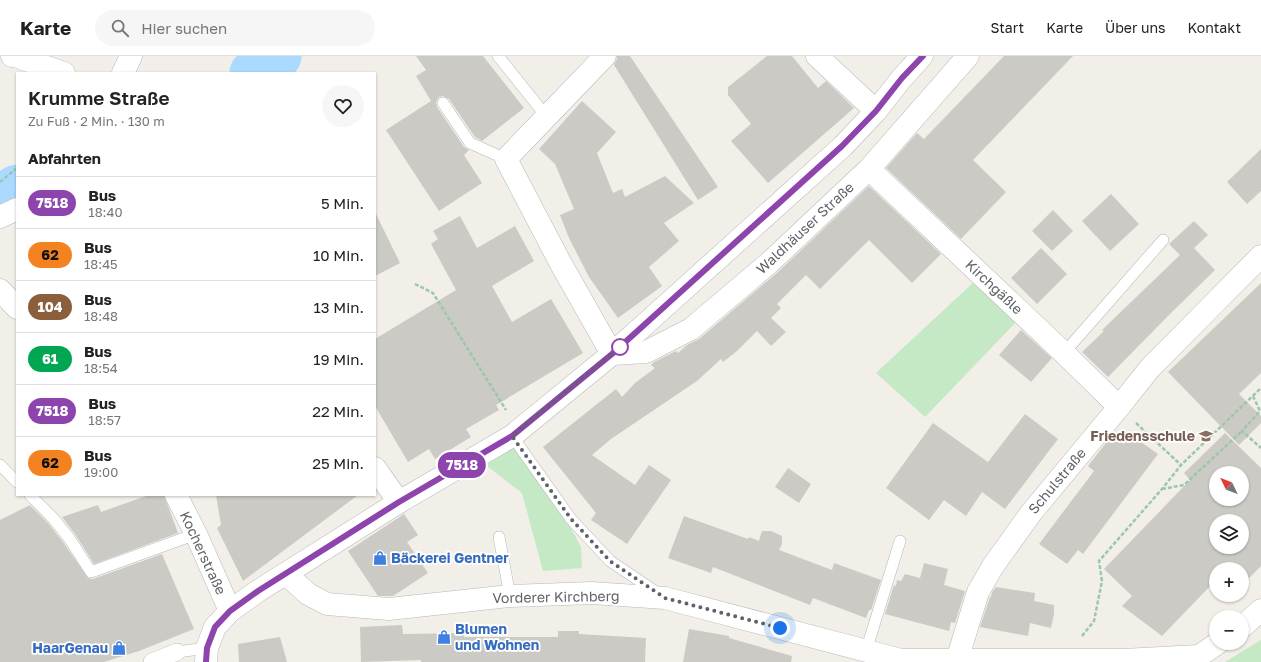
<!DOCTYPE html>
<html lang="de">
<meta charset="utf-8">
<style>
:root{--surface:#fff;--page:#f6f6f6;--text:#222;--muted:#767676;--line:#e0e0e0}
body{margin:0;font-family:"Golos Text",sans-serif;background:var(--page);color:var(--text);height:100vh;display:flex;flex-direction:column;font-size:15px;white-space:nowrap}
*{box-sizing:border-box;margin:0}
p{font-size:13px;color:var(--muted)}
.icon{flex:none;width:22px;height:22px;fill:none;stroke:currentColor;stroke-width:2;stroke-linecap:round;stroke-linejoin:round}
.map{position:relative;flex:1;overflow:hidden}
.panel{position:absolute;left:16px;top:16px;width:360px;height:424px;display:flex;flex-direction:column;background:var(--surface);border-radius:0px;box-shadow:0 1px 3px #0004}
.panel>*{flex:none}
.badge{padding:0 8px;border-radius:13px;font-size:14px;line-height:26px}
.needle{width:26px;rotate:313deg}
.fabs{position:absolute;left:1209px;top:410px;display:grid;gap:8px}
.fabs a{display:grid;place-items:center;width:40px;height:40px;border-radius:50%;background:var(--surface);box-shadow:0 1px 3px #0004;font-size:20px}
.you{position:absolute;width:20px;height:20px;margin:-10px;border:3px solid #fff;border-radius:50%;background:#1a73e8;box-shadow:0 0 0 6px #1a73e833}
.map>.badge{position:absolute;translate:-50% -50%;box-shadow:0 0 0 2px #fff}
h2{padding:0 12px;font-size:15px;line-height:36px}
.round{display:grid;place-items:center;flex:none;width:42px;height:42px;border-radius:21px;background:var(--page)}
.head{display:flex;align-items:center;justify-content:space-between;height:68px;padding:0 12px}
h1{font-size:19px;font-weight:600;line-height:30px}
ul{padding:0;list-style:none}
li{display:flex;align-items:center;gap:12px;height:52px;padding:0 12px;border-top:1px solid var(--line)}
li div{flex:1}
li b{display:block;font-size:15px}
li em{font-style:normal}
li .badge{min-width:44px;font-weight:700;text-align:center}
header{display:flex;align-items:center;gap:24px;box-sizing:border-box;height:56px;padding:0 20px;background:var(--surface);border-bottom:1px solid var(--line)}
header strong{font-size:19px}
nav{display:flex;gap:22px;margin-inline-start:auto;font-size:14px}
.search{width:280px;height:36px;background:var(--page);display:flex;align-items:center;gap:10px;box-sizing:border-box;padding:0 14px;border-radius:22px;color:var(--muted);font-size:15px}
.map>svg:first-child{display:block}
</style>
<header>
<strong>Karte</strong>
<div class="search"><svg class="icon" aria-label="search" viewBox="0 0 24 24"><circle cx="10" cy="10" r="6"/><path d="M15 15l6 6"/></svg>Hier suchen</div>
<nav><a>Start</a><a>Karte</a><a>Über uns</a><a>Kontakt</a></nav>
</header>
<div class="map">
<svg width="1261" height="606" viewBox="0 0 1261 606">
<rect width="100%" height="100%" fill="#f1efe8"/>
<path fill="#c5e8c5" d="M17,117V155L0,162V130Z
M976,224L1019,263L925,361L876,317Z
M511,387L567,465L581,491L582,512L543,515L522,437L479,404Z
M1261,584V606H1225Z"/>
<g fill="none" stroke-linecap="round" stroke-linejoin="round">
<path stroke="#aadaff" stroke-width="47" d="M253,17L278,0
M0,143L17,132"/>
</g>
<path fill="#cccac5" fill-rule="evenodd" d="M416,0H483L524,52L482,85L475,81L449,43L443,40L439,41L437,44L436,47L437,51L464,91L469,94L464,99L482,127L439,155L386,74L431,45L416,20L426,14Z
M617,0H630L718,131L698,144L614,9L617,3Z
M767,0H792L818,32L826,25L854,52L768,127L731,85L751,68L728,39V31Z
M1004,0H1073L973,104L1006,136L961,183L886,112L917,77L924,83Z
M582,45L616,76L597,97L613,137L622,133L625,141L665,120L694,147L664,167L679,185L649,211L662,230L618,262L589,221L569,182L560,159L574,153L555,108L539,93Z
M1261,93V135L1247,148L1227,126Z
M869,130L941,198L912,227L869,184L820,233L806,219L777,248L781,252L771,262L786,276L771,290L757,275L737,295L723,306L721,303L697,325L611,383L592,399L635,429L649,409L671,424L627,488L591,464L596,457L543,391L616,333L622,341L635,327L655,312L651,309L654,306L676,295L678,297L687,289L699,283L778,216Z
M1111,138L1139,168L1110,195L1082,165Z
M1053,154L1073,175L1052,195L1032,175Z
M375,156L400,207L375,220Z
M460,160L477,192L515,170L534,205L492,230L512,266L551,243L583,297L496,349L499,354L466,373L471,381L435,403L429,393L408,406L375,350V283L456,234L431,188L438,183L433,175Z
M1194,165L1208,179L1194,192L1215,214L1170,258L1108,321L1082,296L1104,275L1102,274L1180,199L1169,188Z
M1041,192L1067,218L1037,248L1011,222Z
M1261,227V317L1239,338L1261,360V367L1239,389L1168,316Z
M1021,274L1052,302L1031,326L999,299Z
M1025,358L1058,383L1005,453L982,436L966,460L944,444L929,464L886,432L933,367L988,406Z
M1225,377L1261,412V510L1246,525L1242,521V513H1234L1230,510L1227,513H1216V524L1162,580L1122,550L1132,540L1104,513L1190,424L1184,417ZM1216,417H1242V443H1216ZM1216,465H1242V491H1216Z
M1112,379L1124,388L1131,379L1158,398L1083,498L1078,494L1067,508L1039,488L1094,415L1088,410Z
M788,412L811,428L799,447L775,431Z
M149,439H164L178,477L94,508L75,478L62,461L98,449L101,456Z
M216,439H358L243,525L217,472L221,469Z
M30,449L48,467L63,486L88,522L93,523L162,498L194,573L139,595L104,606H0V464Z
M404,458L418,479L407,486L428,517L393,540H378L348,495Z
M684,460L748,483L749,481L759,485L762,475H771L782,480V488L779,494L832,514L834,507L881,524L871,554H869L866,562L813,542L810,549L713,511L711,517L668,502Z
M924,507L948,513L944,529L965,535L955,567L951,566L949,575L885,558L894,529L896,530L897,524L901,525L905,518L920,522Z
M996,531L1035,537L1034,545L1054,549V558L1051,572L1030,567L1028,580L980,571L990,541H991L992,536Z
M402,569L403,578L464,577V581H558V575H579V578L646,582L645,606H421V604L361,606L360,571Z
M689,573L729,580V582L792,600L791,606H683Z
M280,581L287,606H239L238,588Z"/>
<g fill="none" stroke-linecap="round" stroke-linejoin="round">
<defs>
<path id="service" d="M498,0L546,60
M443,47L470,87L506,103
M1064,297L1163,184
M512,380L571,463L610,505L659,538
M0,409L17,426
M30,439L53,462L69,482L91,516L196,478
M499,481L510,540
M866,595L900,485
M177,596L207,592"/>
<path id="pedestrian" d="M152,606L177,596"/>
<path id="minor" d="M12,0L18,1L64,17
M605,0L506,103L561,208L612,298L646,296L691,273L769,207L869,113L968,0
M817,0L876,55
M123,17L131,0
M869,113L1064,297L1119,351
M0,161L17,153
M0,234L17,252
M375,412L399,446
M176,439L196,478L230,555
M286,518L308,538L327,548L389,553L510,540L592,537L665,542L901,604H1123L1199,600L1218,587
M1242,571L1261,554
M957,604L978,536L993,510L1031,457L1119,351L1150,312L1261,200"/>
<path id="tertiary" d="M206,606L207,592L215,571L230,555L258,535L399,446L512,380L612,298L843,90L876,55L902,22L922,0"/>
</defs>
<use href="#service" stroke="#b5b8bc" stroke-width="12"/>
<use href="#pedestrian" stroke="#b5b8bc" stroke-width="18"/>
<use href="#minor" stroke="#b5b8bc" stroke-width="23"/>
<use href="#tertiary" stroke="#b5b8bc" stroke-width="23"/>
<path stroke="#9cc7a9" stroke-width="2.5" stroke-dasharray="4 2" stroke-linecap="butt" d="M0,126L17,112
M415,228L433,237L506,354
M1253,340L1260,355L1242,375L1261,392
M1136,367L1181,409
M1162,433L1184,429L1242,375
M1082,580L1094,565L1102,525L1099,505L1162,433L1181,409L1261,332"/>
<use href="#service" stroke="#fff" stroke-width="11"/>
<use href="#pedestrian" stroke="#fff" stroke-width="17"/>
<use href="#minor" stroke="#fff" stroke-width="22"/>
<use href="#tertiary" stroke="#fff" stroke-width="22"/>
</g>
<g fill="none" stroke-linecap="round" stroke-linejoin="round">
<defs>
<path id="line" d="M206,606L207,592L215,571L230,555L258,535L399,446L512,380L612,298L842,90L876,55L902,22L923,0"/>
</defs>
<use href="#line" stroke="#fff" stroke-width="9"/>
<use href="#line" stroke="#8e44ad" stroke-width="6"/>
<path stroke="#5f6368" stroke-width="4" stroke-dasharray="0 7.2" d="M620,291L623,288L512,380L571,463L610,505L665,542L780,572"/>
</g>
<defs>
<symbol id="school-bare" viewBox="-9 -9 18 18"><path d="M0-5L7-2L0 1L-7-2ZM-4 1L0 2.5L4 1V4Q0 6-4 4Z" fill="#8d6e63" stroke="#fff" stroke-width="2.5" paint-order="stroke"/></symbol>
<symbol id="shop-bare" viewBox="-9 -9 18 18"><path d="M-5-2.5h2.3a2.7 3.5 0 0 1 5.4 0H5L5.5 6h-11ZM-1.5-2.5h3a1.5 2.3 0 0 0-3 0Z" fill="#3f7fe0" stroke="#fff" stroke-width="2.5" paint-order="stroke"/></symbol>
</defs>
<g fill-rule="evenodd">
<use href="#school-bare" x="1196" y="370" width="20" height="20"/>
<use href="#shop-bare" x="370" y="492" width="20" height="20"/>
<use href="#shop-bare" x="434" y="571" width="20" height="20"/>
<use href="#shop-bare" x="109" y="582" width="20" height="20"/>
</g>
<circle fill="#fff" stroke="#8e44ad" stroke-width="2" cx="620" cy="291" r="8"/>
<g text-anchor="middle" stroke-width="3.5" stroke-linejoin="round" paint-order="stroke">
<g font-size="14" fill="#5f6368" stroke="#fff">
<text transform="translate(805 172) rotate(-43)" y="5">Waldhäuser Straße</text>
<text transform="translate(994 231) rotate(43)" y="5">Kirchgäßle</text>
<text transform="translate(1057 425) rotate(-50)" y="5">Schulstraße</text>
<text transform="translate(203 497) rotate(65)" y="5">Kocherstraße</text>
<text transform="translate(556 541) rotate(-1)" y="5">Vorderer Kirchberg</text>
</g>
<g font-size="14" font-weight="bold" fill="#785e54" stroke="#fff" text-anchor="end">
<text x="1195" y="385">Friedensschule</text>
</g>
<g font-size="14" font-weight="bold" fill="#366cbe" stroke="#fff" text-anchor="start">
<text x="391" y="507">Bäckerei Gentner</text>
<text x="455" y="578">Blumen<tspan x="455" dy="16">und Wohnen</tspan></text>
<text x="108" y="597" text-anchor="end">HaarGenau</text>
</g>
</g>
</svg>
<div class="fabs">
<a><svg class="needle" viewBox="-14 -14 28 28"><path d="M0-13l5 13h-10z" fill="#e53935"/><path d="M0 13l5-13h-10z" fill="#767676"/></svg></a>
<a><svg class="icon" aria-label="layers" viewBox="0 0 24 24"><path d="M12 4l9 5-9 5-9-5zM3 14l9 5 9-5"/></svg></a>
<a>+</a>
<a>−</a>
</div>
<div class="you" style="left:780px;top:572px"></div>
<b class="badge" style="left:462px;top:409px;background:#8e44ad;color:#fff">7518</b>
<section class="panel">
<div class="head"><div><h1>Krumme Straße</h1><p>Zu Fuß · 2 Min. · 130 m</p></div><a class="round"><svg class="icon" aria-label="heart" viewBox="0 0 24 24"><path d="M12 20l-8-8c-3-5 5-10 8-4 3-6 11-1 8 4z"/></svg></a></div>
<h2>Abfahrten</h2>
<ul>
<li><span class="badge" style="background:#8e44ad;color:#fff">7518</span><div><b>Bus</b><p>18:40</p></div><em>5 Min.</em></li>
<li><span class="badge" style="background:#f58220;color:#111">62</span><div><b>Bus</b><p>18:45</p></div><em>10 Min.</em></li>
<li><span class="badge" style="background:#8b5e3c;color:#fff">104</span><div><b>Bus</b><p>18:48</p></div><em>13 Min.</em></li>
<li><span class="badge" style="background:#00a651;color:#fff">61</span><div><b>Bus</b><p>18:54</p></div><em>19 Min.</em></li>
<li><span class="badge" style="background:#8e44ad;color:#fff">7518</span><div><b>Bus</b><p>18:57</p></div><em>22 Min.</em></li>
<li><span class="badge" style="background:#f58220;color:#111">62</span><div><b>Bus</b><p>19:00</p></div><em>25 Min.</em></li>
</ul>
</section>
</div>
